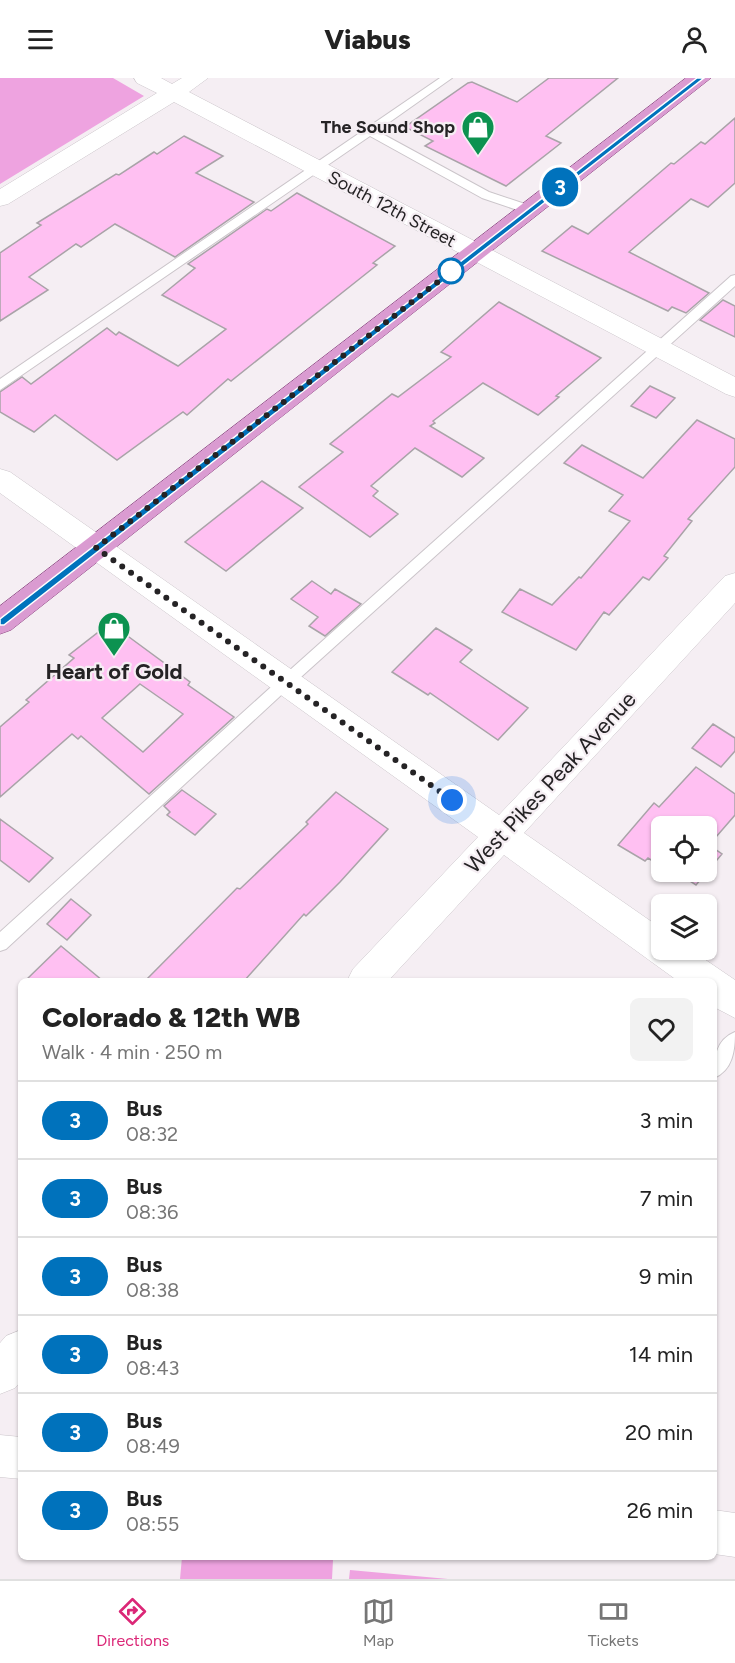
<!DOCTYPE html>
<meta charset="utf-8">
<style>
:root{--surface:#fff;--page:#f2f2f2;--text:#222;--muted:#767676;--line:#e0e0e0;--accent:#db2777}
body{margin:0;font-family:Figtree,sans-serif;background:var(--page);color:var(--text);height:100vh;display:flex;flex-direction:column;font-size:22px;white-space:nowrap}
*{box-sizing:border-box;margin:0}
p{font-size:20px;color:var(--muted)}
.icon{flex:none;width:33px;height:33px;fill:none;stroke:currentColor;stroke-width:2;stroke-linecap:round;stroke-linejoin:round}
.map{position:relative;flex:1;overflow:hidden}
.sheet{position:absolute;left:18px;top:900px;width:699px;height:582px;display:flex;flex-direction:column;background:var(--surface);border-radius:9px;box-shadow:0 2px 4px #0004}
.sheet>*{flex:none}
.badge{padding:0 12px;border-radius:20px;font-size:21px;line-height:39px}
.tools{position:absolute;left:651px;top:738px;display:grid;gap:12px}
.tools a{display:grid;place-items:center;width:66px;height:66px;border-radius:9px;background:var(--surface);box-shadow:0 2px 4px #0004;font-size:30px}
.you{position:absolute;width:30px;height:30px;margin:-15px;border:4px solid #fff;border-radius:50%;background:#1a73e8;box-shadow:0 0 0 9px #1a73e833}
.map>.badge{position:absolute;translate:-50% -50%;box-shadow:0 0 0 3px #fff}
.round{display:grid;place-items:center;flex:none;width:63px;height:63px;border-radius:9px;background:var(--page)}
.headline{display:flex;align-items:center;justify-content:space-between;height:102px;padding:0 24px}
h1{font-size:28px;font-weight:800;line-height:45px}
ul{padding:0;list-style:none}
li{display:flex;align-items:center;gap:18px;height:78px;padding:0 24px;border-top:2px solid var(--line)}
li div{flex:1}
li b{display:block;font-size:22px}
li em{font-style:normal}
li .badge{min-width:66px;font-weight:700;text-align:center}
header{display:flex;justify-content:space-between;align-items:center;height:78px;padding:0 24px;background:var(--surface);font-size:27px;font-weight:800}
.tab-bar{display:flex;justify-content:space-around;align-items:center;height:84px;border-top:2px solid var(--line);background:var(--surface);font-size:16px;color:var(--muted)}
.tab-bar a{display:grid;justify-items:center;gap:3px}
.tab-bar .current{color:var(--accent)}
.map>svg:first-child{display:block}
</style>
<header><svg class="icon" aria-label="menu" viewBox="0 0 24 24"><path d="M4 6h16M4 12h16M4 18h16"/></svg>Viabus<svg class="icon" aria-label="person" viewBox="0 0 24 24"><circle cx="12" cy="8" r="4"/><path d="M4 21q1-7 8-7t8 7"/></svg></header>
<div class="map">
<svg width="735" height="1501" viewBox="0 0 735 1501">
<rect width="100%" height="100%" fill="#f5eef3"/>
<path fill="#eea3e0" d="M0,0H113L144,18L0,106Z
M182,1479H300L333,1482L332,1501H180Z
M350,1492L448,1501H349Z"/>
<path fill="#ffc0f2" stroke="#a9a3a8" stroke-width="1.5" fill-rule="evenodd" d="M549,0H618L546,58L561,65L506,108L425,68L433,63L405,49L468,5L472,4L517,24Z
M735,40V105L708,129L691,121L629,174L709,215L686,235L672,229L668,233L542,173L572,148L588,156L671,85L674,86L701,64L705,66Z
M184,58L223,78L196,95L254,124L175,179L115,146L81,169L76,166L29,199L48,212L0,243V175L41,147L37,145L116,96L119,97L154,74L157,76Z
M297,115L395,168L373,185L377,187L231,303L228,301L187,337L183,334L117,382L55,337L34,354L0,334V314L22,299L31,306L107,250L116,257L119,254L178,288L226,251L162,217L195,190L188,186L267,131L271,133Z
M723,222L735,228V259L700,242Z
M499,224L601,280L556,318L559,319L538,337L483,305L433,343L435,345L430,348L484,380L462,399L415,370L371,408L378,413L373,418L398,436L370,459L299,409L343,374L330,366L392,316L398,319L451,279L441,274Z
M650,308L675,320L656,340L631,328Z
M697,342L735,361V389L688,441L692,443L664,478L668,480L649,502L643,499L609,537L604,534L576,572L502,534L520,511L552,527L579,499L581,500L630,443L609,433L623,417L564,385L582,367L643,400Z
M262,403L303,430L226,493L185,464Z
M312,503L331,516L335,511L361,526L325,558L309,548L318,539L291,521Z
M110,545L190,604L188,607L234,639L149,716L81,658L78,661L72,656L0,719V649L29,624L26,622L74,580L69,577ZM140,606L183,636L143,674L102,640Z
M436,550L472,572L460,584L528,630L498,662L430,615L428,617L392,594Z
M713,646L735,660V673L721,689L692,670Z
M696,689L735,716V737L709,767L722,776L696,807L676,794H706V748H662V789L648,780L645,783L618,767L654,725L659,729Z
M182,712L216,736L195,757L167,737L170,734L164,728Z
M336,714L388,751L340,804L306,838L304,836L244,903H145L237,810L240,811L308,746L306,744Z
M0,741L53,780L29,804L0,782Z
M71,821L91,837L67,862L47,846Z
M61,868L103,903H25Z"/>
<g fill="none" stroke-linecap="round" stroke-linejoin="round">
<defs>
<path id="lane" d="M440,0H452L377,53L489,114L534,129V135H526L482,120L370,58L0,312V301Z
M735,197V208L291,608L6,871L0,873V854L281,600L731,198Z
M735,954C735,972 733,992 714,1000C714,982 715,962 735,954Z"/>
<path id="street" d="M134,0H161L172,6L182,0H208L189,14L735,299V319L726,316L174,24L8,126L0,128V111L157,15L137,5Z
M0,391L10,394L499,737L725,498L735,495V525L524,755L662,851V872H691L735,902V940L714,929V903H678L504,777L388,903H347L353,891L478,759L0,415Z
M21,1252V1303L15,1310L0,1316V1265L6,1258Z
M0,1357L21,1359V1401L0,1399Z
M714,1432L735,1435V1479L714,1476Z"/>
<path id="primary" d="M686,0H711L11,552L0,556V528Z"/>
</defs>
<use href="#lane" stroke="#cbc5ca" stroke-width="2"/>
<use href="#street" stroke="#cbc5ca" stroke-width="1"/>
<use href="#primary" stroke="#8b4581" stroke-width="1"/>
<use href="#lane" fill="#fff" fill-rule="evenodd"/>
<use href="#street" fill="#fff" fill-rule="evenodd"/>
<use href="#primary" fill="#da9bd1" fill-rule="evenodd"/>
</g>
<path fill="#0072bc" stroke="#fff" stroke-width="1.5" d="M697,0H704L4,547H0V541Z"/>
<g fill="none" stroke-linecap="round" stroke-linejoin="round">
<path stroke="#252325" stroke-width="6" stroke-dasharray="0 10.8" d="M451,193L457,189L96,470L452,722"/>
</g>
<defs>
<symbol id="shop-pin" viewBox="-11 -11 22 30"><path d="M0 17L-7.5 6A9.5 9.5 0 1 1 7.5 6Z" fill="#0c9250" stroke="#f5eef3"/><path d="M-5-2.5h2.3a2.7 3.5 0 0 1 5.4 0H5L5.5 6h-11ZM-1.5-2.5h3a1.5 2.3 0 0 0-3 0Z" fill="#fff"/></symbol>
</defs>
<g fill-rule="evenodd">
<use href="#shop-pin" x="459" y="30" width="38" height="52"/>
<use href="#shop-pin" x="95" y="531" width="38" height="52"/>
</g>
<circle fill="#fff" stroke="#0072bc" stroke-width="3" cx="451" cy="193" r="12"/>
<g text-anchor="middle" stroke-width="4.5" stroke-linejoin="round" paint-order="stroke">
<g font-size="18" font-weight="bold" fill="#252325" stroke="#f5eef3" text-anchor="end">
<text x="455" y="55">The Sound Shop</text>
</g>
<g font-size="18" fill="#252325" stroke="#f5eef3">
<text transform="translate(392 131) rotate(28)" y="6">South 12th Street</text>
</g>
<g font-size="22" font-weight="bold" fill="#252325" stroke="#f5eef3">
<text x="114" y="601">Heart of Gold</text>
</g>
<g font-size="22" fill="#252325" stroke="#f5eef3">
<text transform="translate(550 704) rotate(-47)" y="8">West Pikes Peak Avenue</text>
</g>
</g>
</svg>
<div class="tools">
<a><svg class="icon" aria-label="locate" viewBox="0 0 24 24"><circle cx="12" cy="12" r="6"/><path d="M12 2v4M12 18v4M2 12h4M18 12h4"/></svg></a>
<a><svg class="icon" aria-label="layers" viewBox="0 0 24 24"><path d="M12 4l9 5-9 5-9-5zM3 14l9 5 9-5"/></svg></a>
</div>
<div class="you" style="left:452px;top:722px"></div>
<b class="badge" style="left:560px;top:109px;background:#0072bc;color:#fff">3</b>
<section class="sheet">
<div class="headline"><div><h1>Colorado &amp; 12th WB</h1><p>Walk · 4 min · 250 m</p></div><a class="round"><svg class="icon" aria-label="heart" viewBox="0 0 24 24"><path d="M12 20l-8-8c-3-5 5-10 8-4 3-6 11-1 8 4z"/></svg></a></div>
<ul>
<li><span class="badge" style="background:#0072bc;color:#fff">3</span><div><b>Bus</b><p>08:32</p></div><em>3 min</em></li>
<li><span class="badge" style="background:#0072bc;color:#fff">3</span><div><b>Bus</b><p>08:36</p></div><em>7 min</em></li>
<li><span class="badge" style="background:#0072bc;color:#fff">3</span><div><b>Bus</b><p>08:38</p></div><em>9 min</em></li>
<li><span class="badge" style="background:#0072bc;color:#fff">3</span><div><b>Bus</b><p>08:43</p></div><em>14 min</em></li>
<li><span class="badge" style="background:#0072bc;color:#fff">3</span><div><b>Bus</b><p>08:49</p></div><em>20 min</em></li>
<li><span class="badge" style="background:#0072bc;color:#fff">3</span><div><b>Bus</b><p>08:55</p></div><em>26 min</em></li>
</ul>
</section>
</div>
<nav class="tab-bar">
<a class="current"><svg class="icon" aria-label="directions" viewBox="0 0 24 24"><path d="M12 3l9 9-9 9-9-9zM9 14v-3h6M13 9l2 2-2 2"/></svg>Directions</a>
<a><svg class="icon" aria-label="map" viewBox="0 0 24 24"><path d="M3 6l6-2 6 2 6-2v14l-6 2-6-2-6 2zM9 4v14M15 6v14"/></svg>Map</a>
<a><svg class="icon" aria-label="tickets" viewBox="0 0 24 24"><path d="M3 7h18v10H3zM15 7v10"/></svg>Tickets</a>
</nav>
